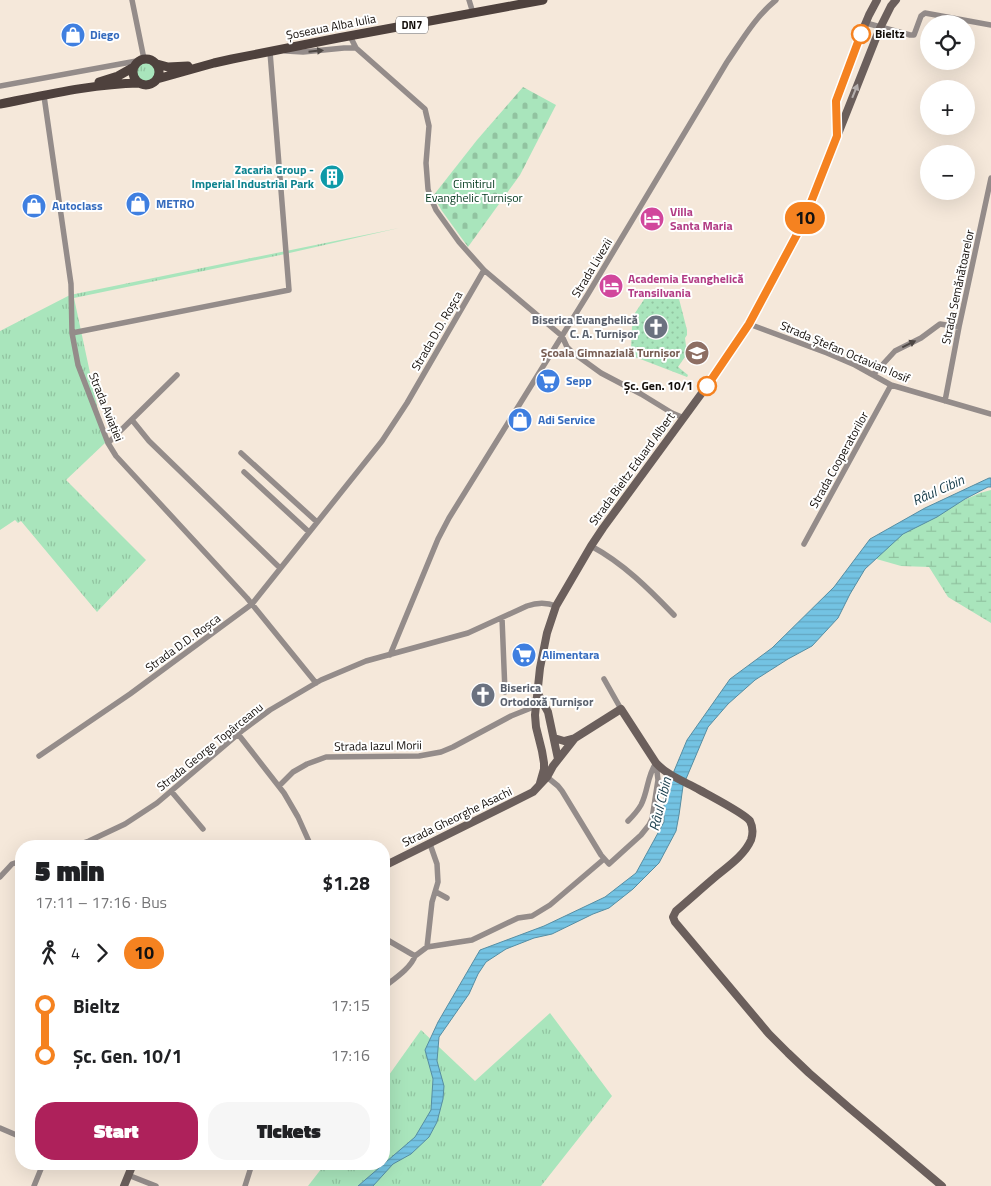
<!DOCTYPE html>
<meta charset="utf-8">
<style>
:root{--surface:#fff;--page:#f6f6f6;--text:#202124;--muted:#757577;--accent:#ae215b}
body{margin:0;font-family:"Titillium Web",sans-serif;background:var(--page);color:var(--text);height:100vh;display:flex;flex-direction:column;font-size:19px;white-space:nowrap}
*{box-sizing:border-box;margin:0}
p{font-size:16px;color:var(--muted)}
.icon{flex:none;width:28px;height:28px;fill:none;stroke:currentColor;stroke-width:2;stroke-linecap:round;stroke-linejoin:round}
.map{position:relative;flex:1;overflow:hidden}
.sheet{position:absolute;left:15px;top:840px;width:375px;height:330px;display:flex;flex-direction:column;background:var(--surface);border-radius:20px;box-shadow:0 5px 20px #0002}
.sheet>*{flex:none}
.badge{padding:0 10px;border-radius:16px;font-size:18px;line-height:32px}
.fabs{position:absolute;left:920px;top:15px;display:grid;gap:10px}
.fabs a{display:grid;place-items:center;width:55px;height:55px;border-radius:50%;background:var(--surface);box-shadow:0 5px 20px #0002;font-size:25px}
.map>.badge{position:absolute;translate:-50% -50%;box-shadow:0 0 0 2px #fff}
.legs{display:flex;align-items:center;gap:8px;height:55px;padding:0 20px;font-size:16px}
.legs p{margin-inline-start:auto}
.headline{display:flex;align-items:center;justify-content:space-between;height:85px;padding:0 20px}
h1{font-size:28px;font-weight:800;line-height:38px}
.button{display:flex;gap:10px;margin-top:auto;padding:10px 20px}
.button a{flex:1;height:58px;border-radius:20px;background:var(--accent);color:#fff;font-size:20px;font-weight:800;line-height:58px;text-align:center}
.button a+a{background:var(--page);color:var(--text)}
ul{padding:0 20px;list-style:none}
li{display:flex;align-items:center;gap:18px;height:50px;font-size:19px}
li i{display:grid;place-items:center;width:8px;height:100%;margin:0 6px;background:currentColor}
li i::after{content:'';width:12px;height:12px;margin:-6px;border:4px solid;border-radius:50%;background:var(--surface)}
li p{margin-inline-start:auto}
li:first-child i{background:linear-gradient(#0000 50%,currentColor 0)}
li:last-child i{background:linear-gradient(currentColor 50%,#0000 0)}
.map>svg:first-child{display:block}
</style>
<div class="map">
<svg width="991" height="1186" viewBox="0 0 991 1186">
<defs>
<pattern id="grass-tufts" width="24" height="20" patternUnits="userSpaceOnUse" patternTransform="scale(1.25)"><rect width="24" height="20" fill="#a9e5bc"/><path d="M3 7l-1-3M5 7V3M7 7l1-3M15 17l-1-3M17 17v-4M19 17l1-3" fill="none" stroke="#91c3a0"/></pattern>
<pattern id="wetland-marsh" width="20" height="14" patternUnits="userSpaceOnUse" patternTransform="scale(1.25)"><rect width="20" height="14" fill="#a9e5bc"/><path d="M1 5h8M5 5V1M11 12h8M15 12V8" fill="none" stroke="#91c3a0"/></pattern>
<pattern id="cemetery-stones" width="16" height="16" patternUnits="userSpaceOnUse" patternTransform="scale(1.25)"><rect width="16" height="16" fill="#a9e5bc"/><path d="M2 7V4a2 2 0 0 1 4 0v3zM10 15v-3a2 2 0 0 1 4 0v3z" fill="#91c3a0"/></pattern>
<pattern id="park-dots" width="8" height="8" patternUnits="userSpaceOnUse" patternTransform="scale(1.25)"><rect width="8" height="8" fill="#a9e5bc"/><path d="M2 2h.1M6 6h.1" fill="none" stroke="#91c3a0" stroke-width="1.8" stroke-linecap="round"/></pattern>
<pattern id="water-rules" width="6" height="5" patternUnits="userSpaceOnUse" patternTransform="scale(1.25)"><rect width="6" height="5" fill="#73c3e3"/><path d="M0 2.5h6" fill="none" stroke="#63a6c1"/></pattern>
</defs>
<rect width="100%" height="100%" fill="#f5e8da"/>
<path fill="url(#grass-tufts)" d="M136 72a10 10 0 1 1 20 0a10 10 0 1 1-20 0Z
M399,228L285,254L74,298L105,443L66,480L146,560L97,612L21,521L18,523L15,520L0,530V331L70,295Z
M550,1013L612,1096L541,1186H308L325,1164H384V1082L421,1030L475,1081Z"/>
<path fill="url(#wetland-marsh)" d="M991,490V623L948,597L929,567L901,566L873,558L907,525L980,493Z"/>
<path fill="url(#cemetery-stones)" d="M523,87L556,105L520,175L468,247L442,211L433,196L477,140Z"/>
<path fill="url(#park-dots)" d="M678,295L687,330V335L685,338L687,354L678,367L688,375L687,377L622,352L625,347L631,349L632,327L635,313L645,298Z"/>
<path fill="url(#water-rules)" stroke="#568da2" d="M989,478H991V487H988L965,499L937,517L903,534L865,569L850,594L838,618L812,646L788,659L755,680L728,704L708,727L683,786L679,815L676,831L659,863L633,889L609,908L593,914L552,934L534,938L506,949L486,962L478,974L469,994L439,1037L437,1061L444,1086L443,1099L437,1122L429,1137L411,1154L393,1164L373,1186H358L415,1137L431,1110L433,1079L425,1050L438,1022L480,950L544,926L605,897L636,873L664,822V795L687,740L730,679L772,648L834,587L870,539L925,508Z"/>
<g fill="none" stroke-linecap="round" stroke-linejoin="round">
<path stroke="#948c8a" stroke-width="5.5" d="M132,0L144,59
M469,0L473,13
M866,23L910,35H914L921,16L925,13L991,25
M350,36L356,48L425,109L429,126L426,163L428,189L430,196L436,210L459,242L484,270L562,336L567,347L572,352L601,373L641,394L672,413L684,418
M286,51L303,52L344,48H356
M0,86L142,60
M44,96L71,284L72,333L78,365L108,443L116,456L247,598L316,683
M749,324L827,353L855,365L891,385L991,414
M72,333L289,290L270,52
M873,375L895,351L921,338L940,324L959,327
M945,401L959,327L991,178
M132,420L149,441L280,568
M108,443L177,375
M241,453L317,522
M244,472L309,532
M804,544L891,385
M591,546C623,563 649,589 674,615
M502,618L505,692
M390,655L438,539L449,518L588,294L727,62C742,40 756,16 776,0
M604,679L621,709
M238,734L284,793L298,817L311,846
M39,756L130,694L252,604L382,441L407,403L484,270
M547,777L558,786L562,791L601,855L609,864L641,835L649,825L652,819L658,780L656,763
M279,786L293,772L307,764L326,757L419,756L441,752L453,747L511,716L536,706
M171,791L203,829
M628,821C633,816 637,812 641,805C648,792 647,776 656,763
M74,846L89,841L125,824L157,803L243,730L270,710L321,680L366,661L468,633L527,606C538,602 546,602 556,606
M0,877L12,864L21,861
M436,892L447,898
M384,938L415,956L427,947L472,940L518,918L532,916L550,905L604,859
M427,947L432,902L438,882L437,864L430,844
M384,987C394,979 411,968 415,956
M0,1128L21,1137
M128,1175L156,1186
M34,1186L43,1164
M245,1186L252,1164"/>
<path stroke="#6b5f5c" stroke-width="8" d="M837,132L836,101L861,34L869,15L877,0
M537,692L548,712L558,759
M554,738L564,741L575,738
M540,783L544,769V763L542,751L536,727L535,715L540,668L547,633L556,606L591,546L603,528L707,386L749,324L802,225L880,28L891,6L896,0
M384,866L533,792L547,777L553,766L575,738L621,709L656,763C667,775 683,781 698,789C708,795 744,813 750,821C753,827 753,834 751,840C744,856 727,867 714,878C701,889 689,900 676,911L673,917L675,922L769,1034L788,1053L809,1073L847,1106L942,1186
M124,1186L133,1164"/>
<path stroke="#4e413d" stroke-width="9" d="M133 72a13 13 0 1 1 26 0a13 13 0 1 1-26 0Z
M157,64L168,67L188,66
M157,79L214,63L232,59L338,38L543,0
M99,82L118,76L134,67
M0,104C46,95 92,84 139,83"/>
</g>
<defs><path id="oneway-solid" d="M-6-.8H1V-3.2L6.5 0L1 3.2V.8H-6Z" transform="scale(1.25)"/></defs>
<g fill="#4d4744">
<use href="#oneway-solid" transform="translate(316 51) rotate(-6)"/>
<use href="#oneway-solid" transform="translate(909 344) rotate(-26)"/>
</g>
<use fill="#b5afae" href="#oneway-solid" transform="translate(855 91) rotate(-68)"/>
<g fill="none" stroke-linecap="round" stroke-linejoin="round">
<defs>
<path id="line-1" d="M707,386L749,324L802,225L837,136L836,101L861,34"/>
</defs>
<use href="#line-1" stroke="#fff" stroke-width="11"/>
<use href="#line-1" stroke="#f58220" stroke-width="8"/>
</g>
<defs>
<symbol id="shop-disc" viewBox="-11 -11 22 22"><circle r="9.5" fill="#3f7fe0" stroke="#fff"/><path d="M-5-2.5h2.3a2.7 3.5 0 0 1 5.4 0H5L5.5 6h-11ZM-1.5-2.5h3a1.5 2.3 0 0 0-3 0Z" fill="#fff"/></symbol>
<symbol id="building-disc" viewBox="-11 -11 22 22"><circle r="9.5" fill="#0f9aa8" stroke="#fff"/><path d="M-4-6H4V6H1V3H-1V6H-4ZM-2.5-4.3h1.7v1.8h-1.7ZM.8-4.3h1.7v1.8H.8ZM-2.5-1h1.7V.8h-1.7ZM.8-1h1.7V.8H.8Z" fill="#fff"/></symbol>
<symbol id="hotel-disc" viewBox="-11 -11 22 22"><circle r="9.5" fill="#d1479c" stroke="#fff"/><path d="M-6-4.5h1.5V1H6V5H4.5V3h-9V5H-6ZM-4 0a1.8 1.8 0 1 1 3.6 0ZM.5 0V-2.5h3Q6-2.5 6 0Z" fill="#fff"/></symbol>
<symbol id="church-disc" viewBox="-11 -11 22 22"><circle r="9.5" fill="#6b7280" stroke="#fff"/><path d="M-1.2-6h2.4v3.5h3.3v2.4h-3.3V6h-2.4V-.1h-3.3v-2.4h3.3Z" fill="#fff"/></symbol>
<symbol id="school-disc" viewBox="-11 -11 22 22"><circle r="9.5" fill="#8d6e63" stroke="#fff"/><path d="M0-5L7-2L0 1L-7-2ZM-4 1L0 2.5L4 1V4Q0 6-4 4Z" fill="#fff"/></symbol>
<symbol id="supermarket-disc" viewBox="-11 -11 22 22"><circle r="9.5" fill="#3f7fe0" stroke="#fff"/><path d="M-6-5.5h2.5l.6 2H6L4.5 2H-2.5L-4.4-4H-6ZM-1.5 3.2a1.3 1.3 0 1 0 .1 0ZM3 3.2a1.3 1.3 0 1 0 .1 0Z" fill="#fff"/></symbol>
</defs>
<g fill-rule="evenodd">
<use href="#shop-disc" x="59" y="21" width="28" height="28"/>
<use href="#building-disc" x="318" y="163" width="28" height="28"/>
<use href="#shop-disc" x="124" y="190" width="28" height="28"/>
<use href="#shop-disc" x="20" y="192" width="28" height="28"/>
<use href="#hotel-disc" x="638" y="205" width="28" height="28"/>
<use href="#hotel-disc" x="597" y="272" width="28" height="28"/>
<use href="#church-disc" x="642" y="313" width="28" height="28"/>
<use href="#school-disc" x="683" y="339" width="28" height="28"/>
<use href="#supermarket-disc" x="534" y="367" width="28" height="28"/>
<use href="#shop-disc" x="506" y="406" width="28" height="28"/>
<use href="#supermarket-disc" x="510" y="641" width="28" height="28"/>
<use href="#church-disc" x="469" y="681" width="28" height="28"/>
</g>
<g fill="#fff" stroke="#f58220" stroke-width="2.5">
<circle cx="861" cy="34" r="9"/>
<circle cx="707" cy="386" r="9"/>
</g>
<g text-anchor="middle" stroke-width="4" stroke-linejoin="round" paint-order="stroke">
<rect fill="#fff" stroke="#5a5654" stroke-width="1" x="396" y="16.5" width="32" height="17" rx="4"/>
<g font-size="11" font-weight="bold" fill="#130e0a">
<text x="412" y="29">DN7</text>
</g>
<g font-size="12" fill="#130e0a" stroke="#fff">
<text transform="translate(331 27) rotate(-11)" y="4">Șoseaua Alba Iulia</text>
<text transform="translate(592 268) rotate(-59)" y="4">Strada Livezii</text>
<text transform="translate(958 287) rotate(-78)" y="4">Strada Semănătoarelor</text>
<text transform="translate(437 331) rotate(-60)" y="4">Strada D.D. Roșca</text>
<text transform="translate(845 352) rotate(23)" y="4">Strada Ștefan Octavian Iosif</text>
<text transform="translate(106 407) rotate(68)" y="4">Strada Aviației</text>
<text transform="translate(839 460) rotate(-61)" y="4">Strada Cooperatorilor</text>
<text transform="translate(632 469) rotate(-54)" y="4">Strada Bieltz Eduard Albert</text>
<text transform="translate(183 643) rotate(-36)" y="4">Strada D.D. Roșca</text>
<text transform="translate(378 746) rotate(-1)" y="4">Strada Iazul Morii</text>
<text transform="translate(210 747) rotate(-39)" y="4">Strada George Topârceanu</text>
<text transform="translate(457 817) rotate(-26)" y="4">Strada Gheorghe Asachi</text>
</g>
<g font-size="12" font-weight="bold" fill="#130e0a" stroke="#fff" text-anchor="start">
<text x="875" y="38">Bieltz</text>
<text x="693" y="390" text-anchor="end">Șc. Gen. 10/1</text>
</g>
<g font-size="12" font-weight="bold" fill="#366cbe" stroke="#fff" text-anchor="start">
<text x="90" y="39">Diego</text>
<text x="156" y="208">METRO</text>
<text x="52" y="210">Autoclass</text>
<text x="566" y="385">Sepp</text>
<text x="538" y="424">Adi Service</text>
<text x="542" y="659">Alimentara</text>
</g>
<g font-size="12" font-weight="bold" fill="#0d838f" stroke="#fff" text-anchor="end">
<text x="314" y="174">Zacaria Group -<tspan x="314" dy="14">Imperial Industrial Park</tspan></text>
</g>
<g font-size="12" fill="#02381c" stroke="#fff">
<text x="474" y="188">Cimitirul<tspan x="474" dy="14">Evanghelic Turnișor</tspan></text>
</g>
<g font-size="12" font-weight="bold" fill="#b23c85" stroke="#fff" text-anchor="start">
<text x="670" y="216">Villa<tspan x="670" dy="14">Santa Maria</tspan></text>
<text x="628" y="283">Academia Evanghelică<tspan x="628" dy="14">Transilvania</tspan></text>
</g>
<g font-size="12" font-weight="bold" fill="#5b616d" stroke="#fff" text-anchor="end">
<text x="638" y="324">Biserica Evanghelică<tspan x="638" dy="14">C. A. Turnișor</tspan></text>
<text x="500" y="692" text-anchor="start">Biserica<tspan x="500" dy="14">Ortodoxă Turnișor</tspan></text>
</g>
<g font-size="12" font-weight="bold" fill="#785e54" stroke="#fff" text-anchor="end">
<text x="680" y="357">Școala Gimnazială Turnișor</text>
</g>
<g font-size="14" font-style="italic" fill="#163b49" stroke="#fff">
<text transform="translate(938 490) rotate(-24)" y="5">Râul Cibin</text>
<text transform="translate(660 804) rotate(-76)" y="5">Râul Cibin</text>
</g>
</g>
</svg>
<div class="fabs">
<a><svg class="icon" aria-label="locate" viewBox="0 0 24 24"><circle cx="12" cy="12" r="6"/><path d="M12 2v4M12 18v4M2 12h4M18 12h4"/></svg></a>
<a>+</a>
<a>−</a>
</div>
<b class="badge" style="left:805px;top:218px;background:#f58220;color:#111">10</b>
<section class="sheet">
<div class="headline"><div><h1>5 min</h1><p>17:11 – 17:16 · Bus</p></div><b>$1.28</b></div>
<div class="legs"><svg class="icon" aria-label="walk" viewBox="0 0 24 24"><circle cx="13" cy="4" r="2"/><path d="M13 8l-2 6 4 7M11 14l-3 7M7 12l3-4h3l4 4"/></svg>4<svg class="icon" aria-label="forward" viewBox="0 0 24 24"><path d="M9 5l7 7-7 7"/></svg><b class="badge" style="background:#f58220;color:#111">10</b></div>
<ul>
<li><i style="color:#f58220"></i><b>Bieltz</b><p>17:15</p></li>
<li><i style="color:#f58220"></i><b>Șc. Gen. 10/1</b><p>17:16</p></li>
</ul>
<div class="button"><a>Start</a><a>Tickets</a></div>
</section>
</div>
